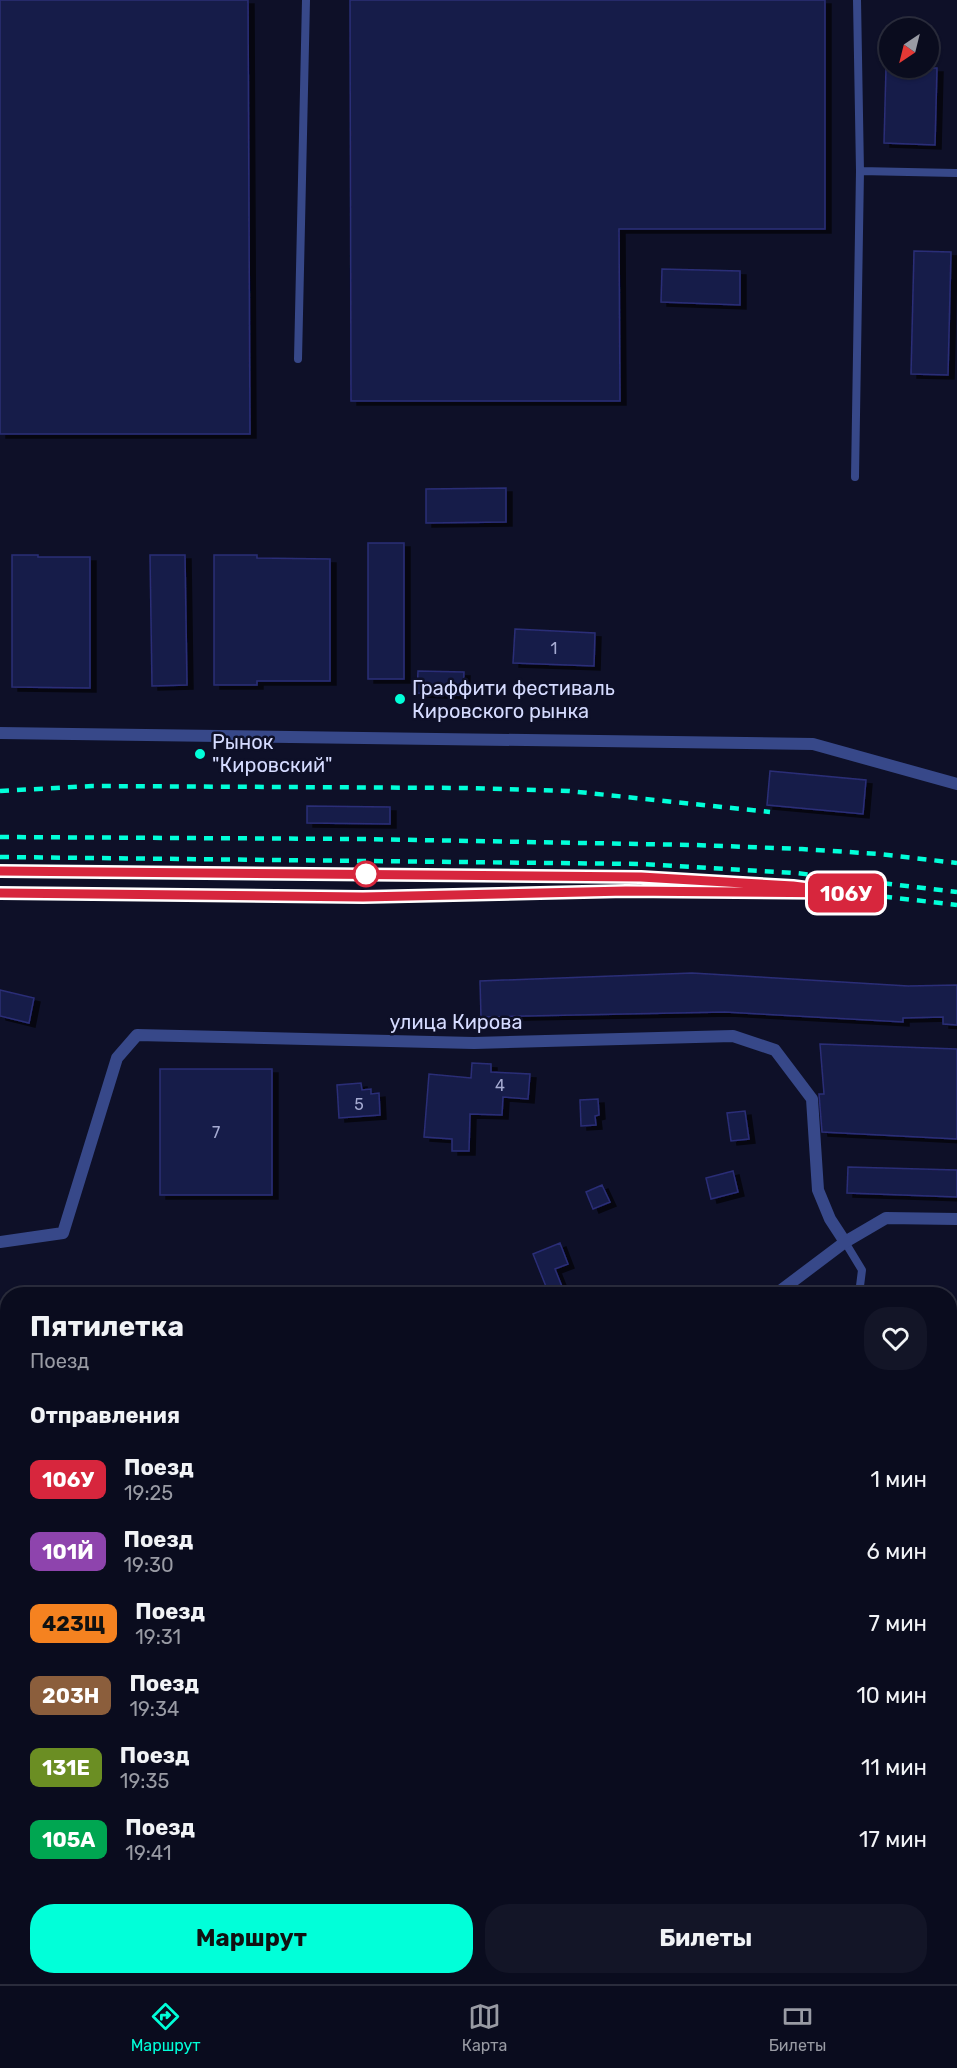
<!DOCTYPE html>
<html lang="ru">
<meta charset="utf-8">
<style>
:root{--surface:#0a0c1e;--page:#131527;--text:#f1f3f6;--muted:#999ba4;--line:#2a2c3c;--accent:#01ffd9}
body{margin:0;font-family:Rubik,sans-serif;background:var(--page);color:var(--text);height:100vh;display:flex;flex-direction:column;font-size:22px;white-space:nowrap}
*{box-sizing:border-box;margin:0}
p{font-size:20px;color:var(--muted)}
.icon{flex:none;width:33px;height:33px;fill:none;stroke:currentColor;stroke-width:2;stroke-linecap:round;stroke-linejoin:round}
.map{position:relative;flex:1;overflow:hidden}
.panel{position:absolute;left:0px;top:1287px;width:957px;height:698px;display:flex;flex-direction:column;background:var(--surface);border-radius:24px 24px 0 0;box-shadow:0 2px 4px #0004,0 0 0 2px var(--line)}
.panel>*{flex:none}
.badge{padding:0 12px;border-radius:9px;font-size:21px;line-height:39px}
.needle{width:39px;rotate:215deg}
.fabs{position:absolute;left:879px;top:18px;display:grid;gap:12px}
.fabs a{display:grid;place-items:center;width:60px;height:60px;border-radius:50%;background:var(--surface);box-shadow:0 2px 4px #0004,0 0 0 2px var(--line);font-size:30px}
.map>.badge{position:absolute;translate:-50% -50%;box-shadow:0 0 0 3px #fff}
h2{padding:0 30px;font-size:22px;line-height:54px}
.round{display:grid;place-items:center;flex:none;width:63px;height:63px;border-radius:24px;background:var(--page)}
.head{display:flex;align-items:center;justify-content:space-between;height:102px;padding:0 30px}
h1{font-size:28px;font-weight:700;line-height:45px}
.button{display:flex;gap:12px;margin-top:auto;padding:12px 30px}
.button a{flex:1;height:69px;border-radius:24px;background:var(--accent);color:#111;font-size:24px;font-weight:700;line-height:69px;text-align:center}
.button a+a{background:var(--page);color:var(--text)}
ul{padding:0;list-style:none}
li{display:flex;align-items:center;gap:18px;height:72px;padding:0 30px}
li div{flex:1}
li b{display:block;font-size:22px}
li em{font-style:normal}
li .badge{min-width:66px;font-weight:700;text-align:center}
.dock{display:flex;justify-content:space-around;align-items:center;height:84px;border-top:2px solid var(--line);background:var(--surface);font-size:16px;color:var(--muted)}
.dock a{display:grid;justify-items:center;gap:3px}
.dock .current{color:var(--accent)}
.map>svg:first-child{display:block}
</style>
<div class="map">
<svg width="957" height="1984" viewBox="0 0 957 1984">
<defs>
<filter id="shadow"><feDropShadow dx="6" dy="4" stdDeviation="0" flood-color="#0009"/></filter>
</defs>
<rect width="100%" height="100%" fill="#0e1028"/>
<path fill="#191c4a" stroke="#2a2e77" stroke-width="1.5" filter="url(#shadow)" d="M0,0H248L250,434H0Z
M350,0H825V229H619L620,401H351Z
M886,68H937L935,145L884,143Z
M914,251L951,252L948,375L911,374Z
M662,269L740,271V305L661,302Z
M506,488V522L426,523V489Z
M368,543H404V679H368Z
M12,555H38V557H90V688L12,687Z
M150,555H185L187,685L152,686Z
M214,555H257V558L330,559V681H257V685H214Z
M515,629L595,633L594,666L513,663Z
M418,671L464,672L463,695L417,693Z
M770,771L866,780L863,814L767,805Z
M307,806L390,807V824L307,823Z
M692,973L908,986L957,985V1025L943,1024V1017L903,1018V1022L725,1012L481,1017L480,981Z
M0,990L34,998L29,1023L0,1016Z
M820,1044L957,1049V1139L822,1132L819,1094H824Z
M472,1063L491,1064V1072L530,1074L528,1099L503,1097L502,1115L470,1114L469,1151H452V1139L424,1137L429,1074L471,1078Z
M160,1069H272V1195H160Z
M361,1083L362,1090L371,1089V1094L379,1093L380,1115L339,1118L337,1085Z
M598,1099L599,1115L595,1116L596,1125L581,1126L580,1100Z
M745,1111L749,1139L731,1141L727,1113Z
M848,1167L957,1170V1197L847,1193Z
M733,1171L738,1192L711,1199L706,1178Z
M602,1185L610,1202L593,1209L586,1192Z
M560,1243L568,1264L555,1269L565,1294H549L533,1254Z"/>
<g fill="none" stroke-linecap="round" stroke-linejoin="round">
<path stroke="#374889" stroke-width="8" d="M860,171L956,173
M298,359L306,0
M855,477L860,171L857,0
M845,1242L862,1270L859,1294
M950,1500L957,1513
M0,1802L8,1788
M0,1975L8,1961
M452,1977L462,1984
M0,1978L17,1984
M106,1984L110,1977
M364,1984L369,1977"/>
<path stroke="#374889" stroke-width="12" d="M0,733L813,744L957,784
M0,1242L63,1233L117,1058L137,1035L474,1043L733,1036L775,1050L812,1099L818,1190L830,1219L845,1242
M776,1294L845,1242L886,1218L957,1219
M950,1572L957,1558
M510,1977L514,1984
M726,1984L729,1977"/>
<path stroke="#01ffd9" stroke-width="4.5" stroke-dasharray="9 8" stroke-linecap="butt" d="M0,791L92,786L467,788L569,791L770,812
M0,837L362,839L694,845L802,849L879,854L957,863
M0,857L642,864L796,873L957,892
M0,871L641,877L793,886L957,905
M0,893L363,897L626,891L768,892"/>
</g>
<g fill="none" stroke-linecap="round" stroke-linejoin="round">
<defs>
<path id="line" d="M0,871L641,877L793,886L847,893L626,891L363,897L0,893"/>
</defs>
<use href="#line" stroke="#fff" stroke-width="14"/>
<use href="#line" stroke="#d7263d" stroke-width="9"/>
</g>
<g fill="#01ffd9" stroke="#0e1028" stroke-width="2">
<circle cx="400" cy="699" r="6"/>
<circle cx="200" cy="754" r="6"/>
</g>
<circle fill="#fff" stroke="#d7263d" stroke-width="3" cx="366" cy="874" r="12"/>
<g text-anchor="middle" stroke-width="5" stroke-linejoin="round" paint-order="stroke">
<g font-size="16" fill="#a6abd2">
<text x="554" y="654">1</text>
<text x="500" y="1091">4</text>
<text x="359" y="1110">5</text>
<text x="216" y="1138">7</text>
</g>
<g font-size="20" fill="#d5dbff" stroke="#0e1028" text-anchor="start">
<text x="412" y="695">Граффити фестиваль<tspan x="412" dy="23">Кировского рынка</tspan></text>
<text x="212" y="749">Рынок<tspan x="212" dy="23">"Кировский"</tspan></text>
</g>
<g font-size="20" fill="#d5dbff" stroke="#0e1028">
<text x="456" y="1029">улица Кирова</text>
</g>
</g>
</svg>
<div class="fabs">
<a><svg class="needle" viewBox="-14 -14 28 28"><path d="M0-13l5 13h-10z" fill="#e53935"/><path d="M0 13l5-13h-10z" fill="#999ba4"/></svg></a>
</div>
<b class="badge" style="left:846px;top:893px;background:#d7263d;color:#fff">106У</b>
<section class="panel">
<div class="head"><div><h1>Пятилетка</h1><p>Поезд</p></div><a class="round"><svg class="icon" aria-label="heart" viewBox="0 0 24 24"><path d="M12 20l-8-8c-3-5 5-10 8-4 3-6 11-1 8 4z"/></svg></a></div>
<h2>Отправления</h2>
<ul>
<li><span class="badge" style="background:#d7263d;color:#fff">106У</span><div><b>Поезд</b><p>19:25</p></div><em>1 мин</em></li>
<li><span class="badge" style="background:#8e44ad;color:#fff">101Й</span><div><b>Поезд</b><p>19:30</p></div><em>6 мин</em></li>
<li><span class="badge" style="background:#f58220;color:#111">423Щ</span><div><b>Поезд</b><p>19:31</p></div><em>7 мин</em></li>
<li><span class="badge" style="background:#8b5e3c;color:#fff">203Н</span><div><b>Поезд</b><p>19:34</p></div><em>10 мин</em></li>
<li><span class="badge" style="background:#6b8e23;color:#fff">131Е</span><div><b>Поезд</b><p>19:35</p></div><em>11 мин</em></li>
<li><span class="badge" style="background:#00a651;color:#fff">105А</span><div><b>Поезд</b><p>19:41</p></div><em>17 мин</em></li>
</ul>
<div class="button"><a>Маршрут</a><a>Билеты</a></div>
</section>
</div>
<nav class="dock">
<a class="current"><svg class="icon" aria-label="directions" viewBox="0 0 24 24"><path d="M12 3l9 9-9 9-9-9zM9 14v-3h6M13 9l2 2-2 2"/></svg>Маршрут</a>
<a><svg class="icon" aria-label="map" viewBox="0 0 24 24"><path d="M3 6l6-2 6 2 6-2v14l-6 2-6-2-6 2zM9 4v14M15 6v14"/></svg>Карта</a>
<a><svg class="icon" aria-label="tickets" viewBox="0 0 24 24"><path d="M3 7h18v10H3zM15 7v10"/></svg>Билеты</a>
</nav>
